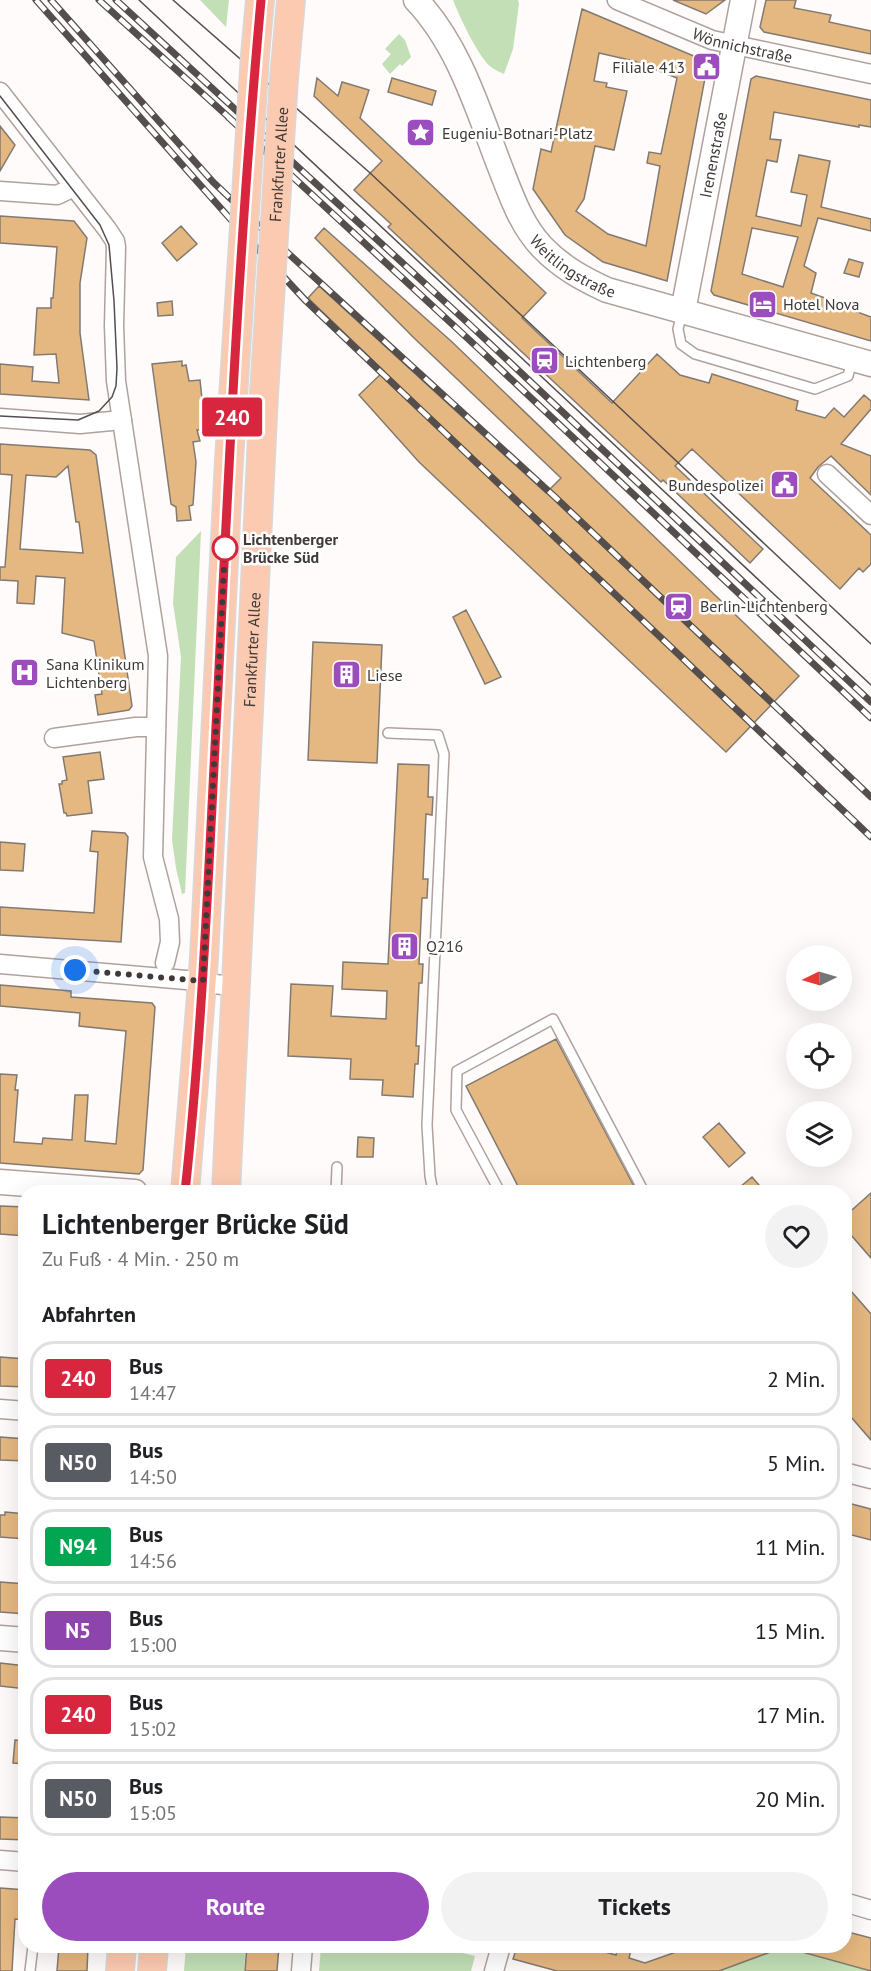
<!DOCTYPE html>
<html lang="de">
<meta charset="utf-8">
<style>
:root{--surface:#fff;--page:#f2f2f2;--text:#202124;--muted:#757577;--line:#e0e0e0;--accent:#9c4dbd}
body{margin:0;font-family:"PT Sans",sans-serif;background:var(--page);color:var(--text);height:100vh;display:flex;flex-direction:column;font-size:22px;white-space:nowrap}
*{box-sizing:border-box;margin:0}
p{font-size:20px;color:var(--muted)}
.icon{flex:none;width:33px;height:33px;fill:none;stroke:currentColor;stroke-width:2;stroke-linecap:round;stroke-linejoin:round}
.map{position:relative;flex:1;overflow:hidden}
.sheet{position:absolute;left:18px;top:1185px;width:834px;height:768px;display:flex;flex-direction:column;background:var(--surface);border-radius:24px;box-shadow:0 6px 24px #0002}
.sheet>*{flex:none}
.badge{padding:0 12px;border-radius:4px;font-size:21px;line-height:39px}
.needle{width:39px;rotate:265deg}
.controls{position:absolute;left:786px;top:945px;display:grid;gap:12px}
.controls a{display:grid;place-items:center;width:66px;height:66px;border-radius:50%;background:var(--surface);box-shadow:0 6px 24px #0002;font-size:30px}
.you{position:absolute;width:30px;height:30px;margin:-15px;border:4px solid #fff;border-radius:50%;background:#1a73e8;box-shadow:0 0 0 9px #1a73e833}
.map>.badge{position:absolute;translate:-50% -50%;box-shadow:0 0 0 3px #fff}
h2{padding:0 24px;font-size:22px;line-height:54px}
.round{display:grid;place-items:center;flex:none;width:63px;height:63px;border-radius:32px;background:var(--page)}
.headline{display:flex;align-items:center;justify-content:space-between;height:102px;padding:0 24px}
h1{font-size:28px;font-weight:600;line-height:45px}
.cta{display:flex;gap:12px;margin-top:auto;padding:12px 24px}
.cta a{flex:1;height:69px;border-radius:36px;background:var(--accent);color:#fff;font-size:24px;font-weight:600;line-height:69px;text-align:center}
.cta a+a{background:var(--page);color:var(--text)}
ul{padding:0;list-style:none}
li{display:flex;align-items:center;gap:18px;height:75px;margin:0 12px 9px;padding:0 12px;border:3px solid var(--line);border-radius:24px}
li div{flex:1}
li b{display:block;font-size:22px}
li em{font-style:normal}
li .badge{min-width:66px;font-weight:700;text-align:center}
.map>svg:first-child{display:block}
</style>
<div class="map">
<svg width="871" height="1971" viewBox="0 0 871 1971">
<rect width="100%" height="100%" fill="#fefbfa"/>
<path fill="#c2dfb5" d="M200,0H229L226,27Z
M453,0H518L519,4L513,49L504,74C500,72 495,70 491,67C479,58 459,16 453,0Z
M399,34L405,40L411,57L402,66L400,64L390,74L382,64L391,54L385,49Z
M201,531L185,893L182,894L176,868L172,840L181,657L173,603L176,557Z
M186,1946H246L244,1971H184Z
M321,1946H435L475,1956L471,1971H319Z
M779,1946H788L787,1948L870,1971H719L780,1948Z"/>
<path fill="#e6b881" stroke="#827a71" stroke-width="1.5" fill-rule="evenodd" d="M673,0H725L706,14Z
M766,0H796L794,8L831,15L829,22L871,31V54L764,32L760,27Z
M582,9L708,62L667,281L603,262L565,235L533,189L541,149L551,152ZM599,53L634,61L677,78L661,154L649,152L647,163L660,166L646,246L608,234L576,211L584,199L595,146L614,150L627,91L606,87L607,83L594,81Z
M756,76L871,100V127L859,125V127L774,112L770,139L781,140L777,162L767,160L756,216L801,226L807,195L791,192L799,155L830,161L821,207L871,219V231L818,218L804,266L816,273L811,293L836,302L834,307L852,310L871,317V341L714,295L711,291L751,79ZM752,228L798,237L783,287L742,274Z
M317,78L338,96L342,82L369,90L360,118L546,293L522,318L612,403L657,354L680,375L709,383L712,374L798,401L796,410L825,418L834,408L844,417L864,395L871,401V409L841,444L871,456V495L831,456L818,467L810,478L871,535V564L863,572L859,568L840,589L692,449L675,466L763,549L750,563L663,480L661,482L388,227L391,224L354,190L382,161L314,96Z
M392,78L436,91L432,105L388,92Z
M0,126L15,145L0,171Z
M0,216L74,221L87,238L80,283V333L89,400L0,394V364L33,367L32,381L59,383L56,354L34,355L37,308H51V298H53L57,247L0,243Z
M181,226L197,244L177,261L162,243Z
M324,228L451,341L799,676L726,752L419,462L359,395L384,371L308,298L319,286L546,493L561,478L413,337L315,238Z
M849,259L863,263L859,277L844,273Z
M172,301L173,315L158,316L157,303Z
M182,361V366L186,365L189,381L200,380L202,399L201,430H197L200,441L193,442L196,462L193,505L189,506L191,520L177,521L176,507L171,504L152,364Z
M0,444L90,450L96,455L132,706L129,710L98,715L95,695L102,694L94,641L62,633L65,578L36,576L34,604L17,603L18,581L0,580V567H5L12,475L0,474ZM68,466L76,522H79L83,553L20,549L26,475L56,477Z
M466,610L501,677L485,684L453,617Z
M313,642L382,645L377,763L308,760Z
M100,752L104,779L88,781L92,813L67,816L66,813H64L59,784H62V781L67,780L63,757Z
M398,764L429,765L428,797H433L432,815L426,814L423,879H428L427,898H422L419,964H423L422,983H419L416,1046H419L418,1064H415L413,1097L382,1095L383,1080L350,1079L351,1059L288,1056L291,984L333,986L331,1016L386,1019L387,991L342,989L343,962L388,964Z
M92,831L125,833L128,837L121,942L0,935V907L94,913L98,852L90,851Z
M0,842L25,844L23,871L0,870Z
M0,985L71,991V997L152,1003L155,1007L143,1170L139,1174L0,1163V1074L17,1075L15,1090H18L14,1142L42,1144L43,1138L72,1140L75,1095H88L85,1141L116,1144L126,1031L79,1026L80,1013L0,1006Z
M556,1039L637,1192H521L466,1086Z
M719,1123L745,1153L729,1167L703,1137Z
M358,1137L374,1138L373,1157H357Z
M752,1177L765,1192H734Z
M871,1193V1258L844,1227V1217Z
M0,1206L26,1207V1236L0,1234Z
M844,1283L871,1314V1440L844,1409Z
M0,1357L26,1359V1387L0,1386Z
M0,1437L26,1439V1461L0,1460Z
M844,1502L871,1509V1540L844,1533Z
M5,1512L26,1514V1539L0,1537V1515H5Z
M0,1582L26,1584V1614L0,1612Z
M0,1663L26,1666V1689L0,1686Z
M15,1740L26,1741V1764L13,1763Z
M0,1817L26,1818V1840L0,1839Z
M0,1888L26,1890V1920L15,1919L12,1971H0Z
M844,1931L871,1938V1971L791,1949V1946H844Z
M59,1946H88L87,1971H57Z
M247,1946H279L277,1971H245Z
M517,1946H583L616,1955L618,1946L631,1950L629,1958L645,1963L693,1946L784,1947L719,1971H557L513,1959Z"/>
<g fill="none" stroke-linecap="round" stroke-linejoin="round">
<defs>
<path id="lane" d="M682,313L678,329L681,344L695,354L815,389L848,376L852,360
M388,733L438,735L444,754L427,1125L430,1176L433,1192
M336,1192L337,1167
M500,1192L456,1110L457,1071L553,1019L644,1192
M30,1971L33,1946"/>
<g id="street">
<path id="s1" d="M617,0L712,40L871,74"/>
<path d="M0,92L107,229L115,241L116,247L114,326L116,381L158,656L153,857L169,919L170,942L165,963"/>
<path d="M0,191L57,195L74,187"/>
<path d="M0,418L80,424L122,420"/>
<path d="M827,474L871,515"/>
<path d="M54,738L136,727H156"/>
<path d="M0,964L186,980L237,987"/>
<path d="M0,1409L26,1411"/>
<path d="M844,1472L871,1479"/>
<path d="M0,1860L26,1862"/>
<path d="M844,1902L871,1910"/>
<path d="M301,1971L303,1946"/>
<path d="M494,1971L501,1946"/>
</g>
<g id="secondary">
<path id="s2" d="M416,0C459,45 478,110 500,167C511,195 521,225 542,247C561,267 583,279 607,290L871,364"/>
<path id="s3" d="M683,311L743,0"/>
<path d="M0,1182L135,1192"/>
<path d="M0,1638L26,1640"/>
</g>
<g id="primary">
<path d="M255,55L260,0"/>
<path d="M284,78L291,0"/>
<path d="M185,1192L204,958L229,460L238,320"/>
<path id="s4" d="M226,1192L264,394"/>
<path d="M120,1971L122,1946"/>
<path d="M152,1971L154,1946"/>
</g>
</defs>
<use href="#lane" stroke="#afa29d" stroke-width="12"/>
<use href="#street" stroke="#afa29d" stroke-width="21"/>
<use href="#secondary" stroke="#afa29d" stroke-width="27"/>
<use href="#primary" stroke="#d9d7d7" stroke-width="30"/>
<use href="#lane" stroke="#fff" stroke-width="9"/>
<use href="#street" stroke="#fff" stroke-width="18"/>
<use href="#secondary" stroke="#fff" stroke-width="24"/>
<use href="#primary" stroke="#fbcab0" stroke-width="27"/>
<path stroke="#544e4c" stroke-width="1.5" d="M139,0L871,685
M173,0L369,172L871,644
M0,96L100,225L109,245L114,301L117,368L116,386L112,397L99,411L78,420L0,416"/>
<defs>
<path id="rail" d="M36,0L241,231L306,301L871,837
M51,0L213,182L290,255L555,497L871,797
M99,0L234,122
M116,0L469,324L871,702
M228,117L478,348L871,718"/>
</defs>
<use href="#rail" stroke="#544e4c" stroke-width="7"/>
<use href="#rail" stroke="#fff" stroke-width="4.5" stroke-dasharray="14" stroke-linecap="butt"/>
<defs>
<g id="primary-bridge">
<path d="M238,320L255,55"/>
<path id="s5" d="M264,394L284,78"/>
</g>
</defs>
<use href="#primary-bridge" stroke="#d9d7d7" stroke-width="30" stroke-linecap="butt"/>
<use href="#primary-bridge" stroke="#fbcab0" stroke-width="27"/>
</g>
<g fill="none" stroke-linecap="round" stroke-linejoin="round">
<defs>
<path id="line" d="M185,1192C203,1025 209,857 218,689C229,459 240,229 261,0"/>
</defs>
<use href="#line" stroke="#fff" stroke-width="14"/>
<use href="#line" stroke="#d7263d" stroke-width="9"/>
<path stroke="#3f3937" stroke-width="6" stroke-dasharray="0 10.8" d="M75,970L203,981L225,548"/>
</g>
<defs>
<symbol id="civic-square" viewBox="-11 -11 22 22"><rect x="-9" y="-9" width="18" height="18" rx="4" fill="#9c4dbd" stroke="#fff"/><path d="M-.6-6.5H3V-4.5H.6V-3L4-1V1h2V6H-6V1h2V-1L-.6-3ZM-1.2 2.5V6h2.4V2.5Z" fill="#fff"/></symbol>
<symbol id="sight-square" viewBox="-11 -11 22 22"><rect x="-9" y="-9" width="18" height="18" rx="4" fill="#9c4dbd" stroke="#fff"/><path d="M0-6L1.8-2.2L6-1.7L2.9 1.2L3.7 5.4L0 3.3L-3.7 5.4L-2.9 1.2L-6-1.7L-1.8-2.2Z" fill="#fff"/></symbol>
<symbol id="hotel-square" viewBox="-11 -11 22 22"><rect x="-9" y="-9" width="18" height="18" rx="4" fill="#9c4dbd" stroke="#fff"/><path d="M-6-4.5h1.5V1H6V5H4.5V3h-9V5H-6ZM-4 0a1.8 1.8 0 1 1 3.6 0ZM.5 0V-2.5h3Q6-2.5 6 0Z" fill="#fff"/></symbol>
<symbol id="station-square" viewBox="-11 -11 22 22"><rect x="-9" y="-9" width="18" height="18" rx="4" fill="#9c4dbd" stroke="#fff"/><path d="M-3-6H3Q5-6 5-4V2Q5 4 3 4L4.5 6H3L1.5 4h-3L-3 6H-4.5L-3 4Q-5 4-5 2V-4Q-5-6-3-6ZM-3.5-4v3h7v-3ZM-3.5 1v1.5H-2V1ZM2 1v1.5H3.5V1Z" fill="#fff"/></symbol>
<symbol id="hospital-square" viewBox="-11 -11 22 22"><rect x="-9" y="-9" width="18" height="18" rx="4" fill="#9c4dbd" stroke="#fff"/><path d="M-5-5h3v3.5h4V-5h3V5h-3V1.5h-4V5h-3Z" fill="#fff"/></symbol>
<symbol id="building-square" viewBox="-11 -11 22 22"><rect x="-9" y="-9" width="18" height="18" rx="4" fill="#9c4dbd" stroke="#fff"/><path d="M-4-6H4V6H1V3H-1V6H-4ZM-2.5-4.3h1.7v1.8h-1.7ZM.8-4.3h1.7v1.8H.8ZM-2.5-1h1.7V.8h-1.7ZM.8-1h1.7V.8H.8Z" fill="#fff"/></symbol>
</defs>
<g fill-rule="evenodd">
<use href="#civic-square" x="690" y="50" width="33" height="33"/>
<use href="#sight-square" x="404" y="116" width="33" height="33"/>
<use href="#hotel-square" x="746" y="288" width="33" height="33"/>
<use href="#station-square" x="528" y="344" width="33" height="33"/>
<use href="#civic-square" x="768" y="468" width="33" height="33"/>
<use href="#station-square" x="662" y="590" width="33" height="33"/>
<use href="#hospital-square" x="8" y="656" width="33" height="33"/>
<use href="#building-square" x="330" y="658" width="33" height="33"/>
<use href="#building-square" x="388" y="930" width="33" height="33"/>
</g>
<circle fill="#fff" stroke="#d7263d" stroke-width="3" cx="225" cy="548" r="12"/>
<g text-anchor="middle" stroke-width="5" stroke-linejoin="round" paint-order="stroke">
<g font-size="16" fill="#3f3937" stroke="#fff">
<text dy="6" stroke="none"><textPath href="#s1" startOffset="134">Wönnichstraße</textPath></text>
<text dy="6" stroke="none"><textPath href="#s3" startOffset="159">Irenenstraße</textPath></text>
<text dy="6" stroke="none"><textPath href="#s5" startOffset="230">Frankfurter Allee</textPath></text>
<text dy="6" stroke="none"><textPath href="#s2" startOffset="316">Weitlingstraße</textPath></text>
<text dy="6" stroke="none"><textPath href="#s4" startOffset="543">Frankfurter Allee</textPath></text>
</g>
<g font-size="16" fill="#3f3937" stroke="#fff" text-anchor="start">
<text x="685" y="73" text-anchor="end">Filiale 413</text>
<text x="442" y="139">Eugeniu-Botnari-Platz</text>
<text x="783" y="310">Hotel Nova</text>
<text x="565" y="367">Lichtenberg</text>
<text x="764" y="491" text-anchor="end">Bundespolizei</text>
<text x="700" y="612">Berlin-Lichtenberg</text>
<text x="46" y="670">Sana Klinikum<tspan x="46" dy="18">Lichtenberg</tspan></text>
<text x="367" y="681">Liese</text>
<text x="426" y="952">Q216</text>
</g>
<g font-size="16" font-weight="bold" fill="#3f3937" stroke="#fff" text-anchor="start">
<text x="243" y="545">Lichtenberger<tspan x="243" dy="18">Brücke Süd</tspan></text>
</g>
</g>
</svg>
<div class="controls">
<a><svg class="needle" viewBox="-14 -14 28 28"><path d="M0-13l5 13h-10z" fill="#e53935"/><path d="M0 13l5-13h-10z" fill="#757577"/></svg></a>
<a><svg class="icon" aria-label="locate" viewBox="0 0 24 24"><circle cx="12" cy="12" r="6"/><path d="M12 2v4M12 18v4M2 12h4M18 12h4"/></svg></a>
<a><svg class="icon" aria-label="layers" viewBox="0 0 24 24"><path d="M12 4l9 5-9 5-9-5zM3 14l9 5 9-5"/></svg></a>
</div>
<div class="you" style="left:75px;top:970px"></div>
<b class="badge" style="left:232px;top:417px;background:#d7263d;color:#fff">240</b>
<section class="sheet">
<div class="headline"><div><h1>Lichtenberger Brücke Süd</h1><p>Zu Fuß · 4 Min. · 250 m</p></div><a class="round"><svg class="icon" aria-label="heart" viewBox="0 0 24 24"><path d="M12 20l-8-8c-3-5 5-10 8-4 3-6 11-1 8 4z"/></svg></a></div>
<h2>Abfahrten</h2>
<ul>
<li><span class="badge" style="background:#d7263d;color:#fff">240</span><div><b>Bus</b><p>14:47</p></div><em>2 Min.</em></li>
<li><span class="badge" style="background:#595b62;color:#fff">N50</span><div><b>Bus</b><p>14:50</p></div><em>5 Min.</em></li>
<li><span class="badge" style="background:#00a651;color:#fff">N94</span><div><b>Bus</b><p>14:56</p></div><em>11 Min.</em></li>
<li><span class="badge" style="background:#8e44ad;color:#fff">N5</span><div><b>Bus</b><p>15:00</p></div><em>15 Min.</em></li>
<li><span class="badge" style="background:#d7263d;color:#fff">240</span><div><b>Bus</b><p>15:02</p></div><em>17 Min.</em></li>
<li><span class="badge" style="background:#595b62;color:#fff">N50</span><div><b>Bus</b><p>15:05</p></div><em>20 Min.</em></li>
</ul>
<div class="cta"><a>Route</a><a>Tickets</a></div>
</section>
</div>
